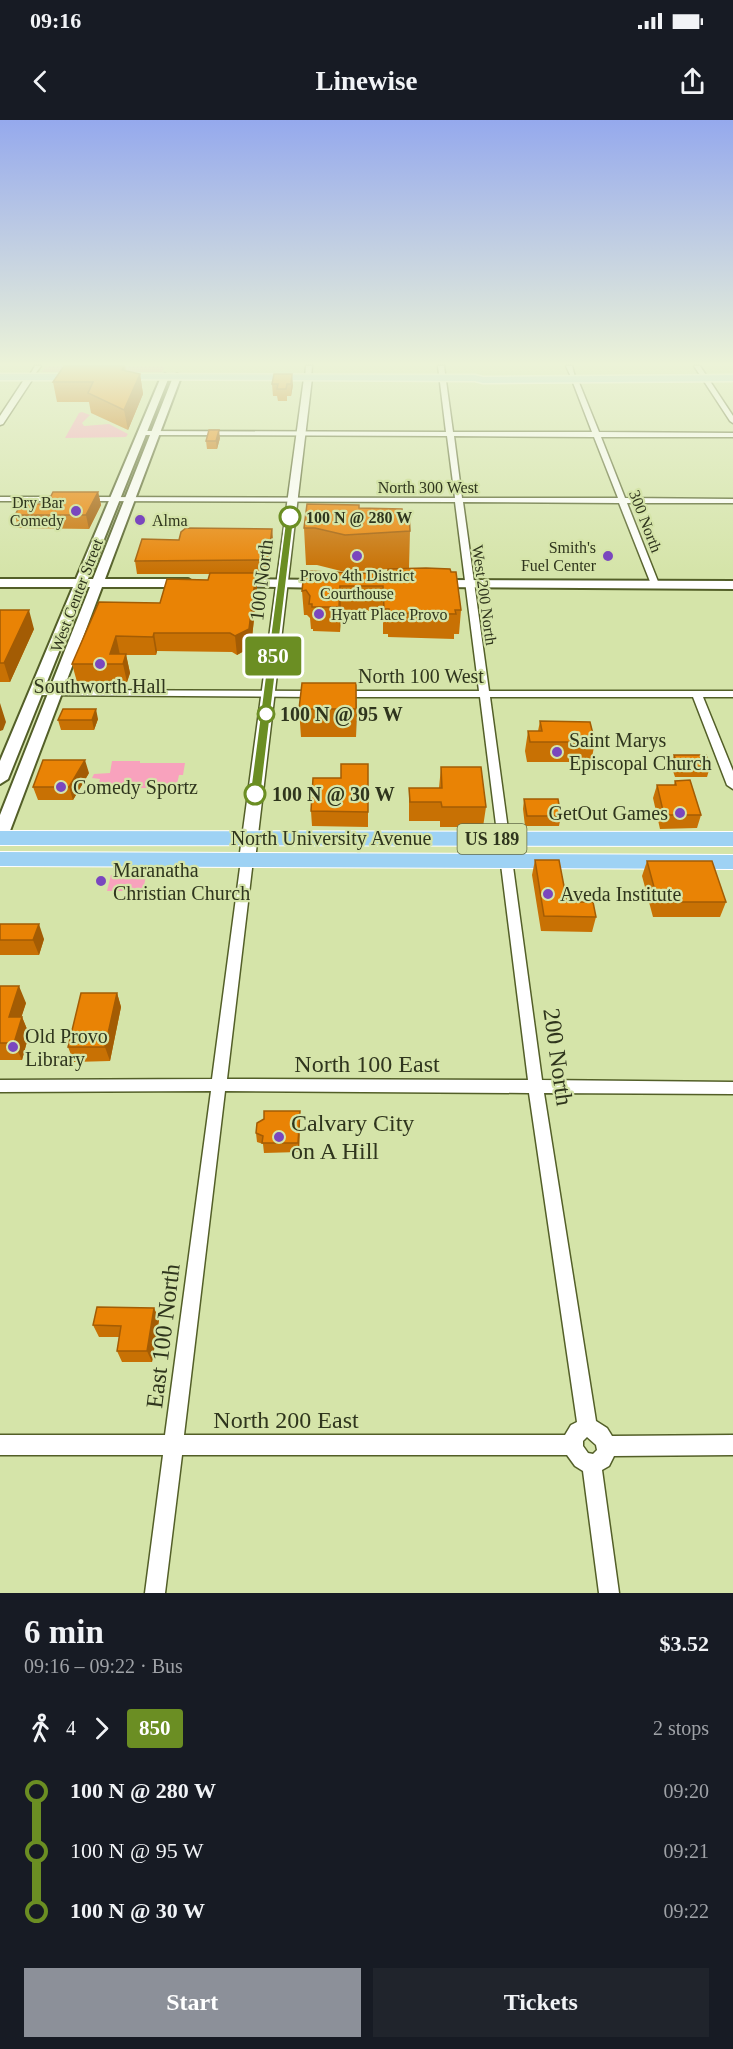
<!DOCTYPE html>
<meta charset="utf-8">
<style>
:root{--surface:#171b24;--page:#20242c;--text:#f1f3f6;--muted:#9ea1a6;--accent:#8c9099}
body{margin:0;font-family:"Times New Roman",serif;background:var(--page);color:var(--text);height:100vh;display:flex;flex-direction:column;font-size:22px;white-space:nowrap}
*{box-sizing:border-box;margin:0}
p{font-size:20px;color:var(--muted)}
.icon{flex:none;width:33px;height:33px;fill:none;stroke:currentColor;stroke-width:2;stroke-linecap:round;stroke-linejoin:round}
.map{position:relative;height:1473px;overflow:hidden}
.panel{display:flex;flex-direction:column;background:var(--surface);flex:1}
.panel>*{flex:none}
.badge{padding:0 12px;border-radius:4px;font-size:21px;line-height:39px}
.map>.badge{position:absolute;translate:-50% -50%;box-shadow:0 0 0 3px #fff}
.legs{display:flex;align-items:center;gap:9px;height:66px;padding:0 24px;font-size:20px}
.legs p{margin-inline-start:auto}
.overview{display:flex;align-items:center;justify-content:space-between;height:102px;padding:0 24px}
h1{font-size:33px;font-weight:800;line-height:45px}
.cta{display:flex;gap:12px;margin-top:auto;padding:12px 24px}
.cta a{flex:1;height:69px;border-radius:0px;background:var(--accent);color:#fff;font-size:24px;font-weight:800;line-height:69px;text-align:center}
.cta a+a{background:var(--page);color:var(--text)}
ul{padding:0 24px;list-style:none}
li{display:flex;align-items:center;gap:21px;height:60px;font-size:22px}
li i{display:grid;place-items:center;width:9px;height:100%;margin:0 8px;background:currentColor}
li i::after{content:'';width:15px;height:15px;margin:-8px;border:4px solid;border-radius:50%;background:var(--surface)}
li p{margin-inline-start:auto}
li:first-child i{background:linear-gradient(#0000 50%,currentColor 0)}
li:last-child i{background:linear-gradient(currentColor 50%,#0000 0)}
.status{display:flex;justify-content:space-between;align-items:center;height:42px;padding:0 30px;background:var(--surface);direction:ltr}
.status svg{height:16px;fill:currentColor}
header{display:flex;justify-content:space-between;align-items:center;height:78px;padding:0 24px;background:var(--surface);font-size:27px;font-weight:800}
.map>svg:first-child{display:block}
</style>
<div class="status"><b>09:16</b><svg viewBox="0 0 49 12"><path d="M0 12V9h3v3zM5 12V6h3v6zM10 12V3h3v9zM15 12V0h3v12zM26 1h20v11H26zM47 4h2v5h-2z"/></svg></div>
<header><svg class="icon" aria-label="back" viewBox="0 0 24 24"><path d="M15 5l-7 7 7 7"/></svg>Linewise<svg class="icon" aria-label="share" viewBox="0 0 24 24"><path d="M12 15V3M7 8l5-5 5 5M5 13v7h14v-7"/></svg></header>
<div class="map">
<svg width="733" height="1473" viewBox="0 0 733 1473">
<rect width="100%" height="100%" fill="#d5e4a9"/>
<path fill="#f8a2bd" d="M46,246H165L162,252H42Z
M82,292L90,295L82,303L84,306L109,304L128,314L126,317L65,318L79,293Z
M112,641H140V643H185L183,655H179L176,668H97L100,659L92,658L94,654L110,653Z
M111,755H146L143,771H107Z"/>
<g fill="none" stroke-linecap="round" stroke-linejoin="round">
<defs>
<path id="minor" d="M35,246H41L32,258H28Z
M306,246H312L311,258L308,260L305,258Z
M438,246H444L453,312H592L572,260L575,258L578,260L599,312L733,313V317H601L625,378L733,379V383H627L659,464L658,466L651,464L619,383L463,382L489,571H733V577H703L733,651V669L727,665L693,577H490L542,960L733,962V974L544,973L596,1301L607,1308L612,1316L733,1315V1335L614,1336L609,1346L602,1350L619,1473H599L583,1351L575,1346L567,1335H182L165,1473H145L163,1335H0V1315H165L211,971L0,972V960L212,959L241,740L247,736L253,740L227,959L528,960L480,577H340L335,574L340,571H479L455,382L85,381L81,379L85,377L455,378L447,316L142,315L139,313L142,311L446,312ZM454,316L594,317L618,378H462ZM225,971L529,973L577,1302L571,1305L565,1315H184ZM587,1317L596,1325L597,1330L593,1334L588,1333L583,1326V1321Z
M566,246H572L575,257H571Z
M694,246H700L733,296V303L730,301Z
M0,377H65L69,379L65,381H0Z
M36,570L317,571L322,574L317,577L32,575V571Z"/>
<path id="tertiary" d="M30,255L34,257L3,304L0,305V296L27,255Z
M308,256L312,258L255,740L252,744H242L239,740L304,258Z"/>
<path id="secondary" d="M165,254L169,257L88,459H93L173,257L177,254L181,257L105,459H188L194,463L188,467H102L8,716L6,720L0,722V695L90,467H85L8,659L0,664V641L73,467H0V459H76L161,257Z
M235,459L326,460L332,464L326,468L231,466L229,463Z
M436,460L733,461V469L432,467V461Z"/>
<path id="primary" d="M0,254H79L84,257L79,260H0Z
M116,254L475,255L483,257L733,255V261L483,263L475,261L113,259V255Z"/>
<path id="trunk" d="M0,711L733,712V726L0,725Z
M0,732L733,735V749L0,746Z"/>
</defs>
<use href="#minor" stroke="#535f28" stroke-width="3"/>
<use href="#tertiary" stroke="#535f28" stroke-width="3"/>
<use href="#secondary" stroke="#535f28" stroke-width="4"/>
<use href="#primary" stroke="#fff" stroke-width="3"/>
<use href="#trunk" stroke="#fff" stroke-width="2"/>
<use href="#minor" fill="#fff" fill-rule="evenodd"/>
<use href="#tertiary" fill="#fff" fill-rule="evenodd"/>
<use href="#secondary" fill="#fff" fill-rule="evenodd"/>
<use href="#primary" fill="#b6ddf7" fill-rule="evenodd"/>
<use href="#trunk" fill="#9ed2f4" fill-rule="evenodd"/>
</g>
<path fill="#c87104" d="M64,246H125L126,251L140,254L143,274L128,310L91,293L89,282H57L53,262Z
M274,254L293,265L291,276H287V281H278L277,276H273L272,264Z
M220,318L217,329H207L206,321Z
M98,372L101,385L89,409L18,408L15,395L47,384Z
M359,388L402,392L410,411L409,448L395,449L461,490L459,514H454V519L388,517V514H383V491L341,490L340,512L313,511V509H311L310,498L307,495H304L302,471L383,454L388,452V449L345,452L317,445H306L304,408Z
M272,409L273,423L269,454H256L257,471L251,527L237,535L232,532L157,531L156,535H126L130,553L127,562H77L72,544L160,483L208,460L210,454H137L135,441L179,420Z
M0,490L34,509L10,562H0Z
M356,563V617H301L299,589Z
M98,599L94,610H61L58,600Z
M540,601L595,622L591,642H527L525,631L528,611H538Z
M674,635L710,647L707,657H675L671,645Z
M368,644V707L312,706L311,691L341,658Z
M441,647L486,687L483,707H440V701H409V668H439Z
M89,653L73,680H38L33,667Z
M675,661L701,695L697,708L660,709L653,678L657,665H674Z
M524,679L561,696L559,706H525L523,689Z
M535,740L567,782L596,797L592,812L541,811L532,755Z
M647,741L726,782L720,797H653L642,756Z
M0,804L44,819L39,835H0Z
M0,866L26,883L21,897H22L29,914L22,940H0Z
M117,873L121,887L110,941L74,942L68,927Z
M300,1001L299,1032L264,1033L263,1024L257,1022L256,1013Z
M154,1188L159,1200L152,1242H122L117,1231L119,1217H99L93,1205Z"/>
<path fill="#a35c04" d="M140,254L143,274L128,310L124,290Z
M292,254L293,265L291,276V264Z
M219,310L220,318L217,329L216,321Z
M98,372L101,385L89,409L86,395Z
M272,409L273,423L269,454L268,440Z
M256,453L257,471L251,527L237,535L235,516Z
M340,466L341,490L340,512L339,487Z
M29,490L34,509L10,562L4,543Z
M154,513L157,531L156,535L153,517Z
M116,516L120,535L110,534Z
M126,534L130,553L127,562L123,544Z
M356,563L357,591L356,617Z
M0,583L6,602L3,610L0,611Z
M96,589L98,599L94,610L92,600Z
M85,640L89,653L73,680L69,667Z
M39,804L44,819L39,835L33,820Z
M19,866L26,883L16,914L9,897Z
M117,873L121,887L110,941L105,927Z
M22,897L29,914L22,940L14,923Z
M300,991V1001L299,1032L298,1023Z
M154,1188L159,1200L152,1242L147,1231Z"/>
<path fill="#e98305" stroke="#a35c04" stroke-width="1.5" d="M64,246H124L122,250L140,254L124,290L88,273L93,262H53Z
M274,254H292L291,264H287L286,269H277L278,264H272Z
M209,310H219L216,321H206Z
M53,372H98L86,395H15L21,384H47Z
M307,384L359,385V388L402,389V392H409L410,411L345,415L315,408H304Z
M186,408L272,409L268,440L135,441L142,419L179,420L181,412Z
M426,448L450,449L451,452H456L461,490H455L456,494L389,493V489H384L383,466H340L339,487H312V484H309L310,476L306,470L302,471L304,451L383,454V452H388V449Z
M210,453H256L249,509L235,516L230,513H154L153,517L116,516L110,534H126L123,544H72L99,482L160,483L167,459L208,460Z
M0,490H29L4,543H0Z
M302,563H356V589H299Z
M63,589H96L92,600H58Z
M540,601L590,602L595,622H530L528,611H542Z
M674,635H706L710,647H678Z
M43,640H85L69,667H33Z
M341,644H368V692L311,691L313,658H341Z
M441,647H481L486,687H442L441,682H410L409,668H442Z
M690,660L701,695H664L657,665H676L675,661Z
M524,679H558L561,696H527Z
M535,740H559L567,782H593L596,797L544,796Z
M647,741H712L726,782H658Z
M0,804H39L33,820H0Z
M0,866H19L9,897H22L14,923H0Z
M81,873H117L105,927H68Z
M264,991H300L298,1023H262L263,1016L256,1013L257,1003L264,999Z
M97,1187L154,1188L147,1231H117L121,1206L93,1205Z"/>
<linearGradient id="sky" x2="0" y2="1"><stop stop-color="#95a9ed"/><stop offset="0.54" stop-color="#ecf3d8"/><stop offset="1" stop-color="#ecf3d8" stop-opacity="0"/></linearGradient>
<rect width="733" height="452" fill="url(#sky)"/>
<path fill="#6b8e23" stroke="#fff" stroke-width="1.5" d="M290,395L294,397L261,674L255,678L250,674L286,397Z"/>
<g fill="#7a47be" stroke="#d5e4a9" stroke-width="2">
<circle cx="76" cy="391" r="6"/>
<circle cx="140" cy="400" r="6"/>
<circle cx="357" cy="436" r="6"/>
<circle cx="608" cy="436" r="6"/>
<circle cx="319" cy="494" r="6"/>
<circle cx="100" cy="544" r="6"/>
<circle cx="557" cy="632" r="6"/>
<circle cx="61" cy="667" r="6"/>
<circle cx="680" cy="693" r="6"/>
<circle cx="101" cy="761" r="6"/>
<circle cx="548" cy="774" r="6"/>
<circle cx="13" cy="927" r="6"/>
<circle cx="279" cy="1017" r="6"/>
</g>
<g fill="#fff" stroke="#6b8e23" stroke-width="3">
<circle cx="290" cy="397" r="10"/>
<circle cx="266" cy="594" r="8"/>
<circle cx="255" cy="674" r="10"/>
</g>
<g text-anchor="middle" stroke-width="4.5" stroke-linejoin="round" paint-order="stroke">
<g font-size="16" fill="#2f351d" stroke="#d5e4a9">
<text x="428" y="373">North 300 West</text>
<text transform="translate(646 401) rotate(69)" y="6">300 North</text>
<text transform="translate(76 475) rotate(-69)" y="6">West Center Street</text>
<text transform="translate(485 475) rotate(82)" y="6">West 200 North</text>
</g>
<g font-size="16" fill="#2f351d" stroke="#d5e4a9" text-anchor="end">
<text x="64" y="388">Dry Bar<tspan x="64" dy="18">Comedy</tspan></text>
<text x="152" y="406" text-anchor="start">Alma</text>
<text x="596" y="433">Smith's<tspan x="596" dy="18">Fuel Center</tspan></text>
<text x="357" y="461" text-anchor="middle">Provo 4th District<tspan x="357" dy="18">Courthouse</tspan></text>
<text x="331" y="500" text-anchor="start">Hyatt Place Provo</text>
</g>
<g font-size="16" font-weight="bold" fill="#2f351d" stroke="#d5e4a9" text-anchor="start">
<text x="306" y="403">100 N @ 280 W</text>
</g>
<rect fill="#d5e4a9" stroke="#616a47" stroke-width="1.5" x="457.5" y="704" width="69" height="30" rx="4.5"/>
<g font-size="18" font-weight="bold" fill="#2f351d">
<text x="492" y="725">US 189</text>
</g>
<g font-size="20" fill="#2f351d" stroke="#d5e4a9">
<text transform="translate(261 460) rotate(-83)" y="7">100 North</text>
<text x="421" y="563">North 100 West</text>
<text x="331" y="725">North University Avenue</text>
</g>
<g font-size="20" fill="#2f351d" stroke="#d5e4a9" text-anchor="start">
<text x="100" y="573" text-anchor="middle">Southworth Hall</text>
<text x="569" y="627">Saint Marys<tspan x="569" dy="23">Episcopal Church</tspan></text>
<text x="73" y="674">Comedy Sportz</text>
<text x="668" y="700" text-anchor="end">GetOut Games</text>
<text x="113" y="757">Maranatha<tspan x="113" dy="23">Christian Church</tspan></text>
<text x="560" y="781">Aveda Institute</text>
<text x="25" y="923">Old Provo<tspan x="25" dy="23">Library</tspan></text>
</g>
<g font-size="20" font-weight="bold" fill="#2f351d" stroke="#d5e4a9" text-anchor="start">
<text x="280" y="601">100 N @ 95 W</text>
<text x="272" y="681">100 N @ 30 W</text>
</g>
<g font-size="24" fill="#2f351d" stroke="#d5e4a9">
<text transform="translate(558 937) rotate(82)" y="8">200 North</text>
<text x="367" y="952">North 100 East</text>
<text transform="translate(163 1216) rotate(-83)" y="8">East 100 North</text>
<text x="286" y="1308">North 200 East</text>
</g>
<g font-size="24" fill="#2f351d" stroke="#d5e4a9" text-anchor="start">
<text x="291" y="1011">Calvary City<tspan x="291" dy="28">on A Hill</tspan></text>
</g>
</g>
</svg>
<b class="badge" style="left:273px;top:536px;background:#6b8e23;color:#fff">850</b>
</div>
<section class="panel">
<div class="overview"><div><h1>6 min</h1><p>09:16 – 09:22 · Bus</p></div><b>$3.52</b></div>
<div class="legs"><svg class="icon" aria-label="walk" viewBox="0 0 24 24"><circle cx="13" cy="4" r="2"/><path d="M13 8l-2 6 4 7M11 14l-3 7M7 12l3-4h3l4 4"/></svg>4<svg class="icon" aria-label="forward" viewBox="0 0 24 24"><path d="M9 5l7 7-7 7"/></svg><b class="badge" style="background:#6b8e23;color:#fff">850</b><p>2 stops</p></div>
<ul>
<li><i style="color:#6b8e23"></i><b>100 N @ 280 W</b><p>09:20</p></li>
<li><i style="color:#6b8e23"></i><span>100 N @ 95 W</span><p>09:21</p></li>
<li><i style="color:#6b8e23"></i><b>100 N @ 30 W</b><p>09:22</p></li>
</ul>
<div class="cta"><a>Start</a><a>Tickets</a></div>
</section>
